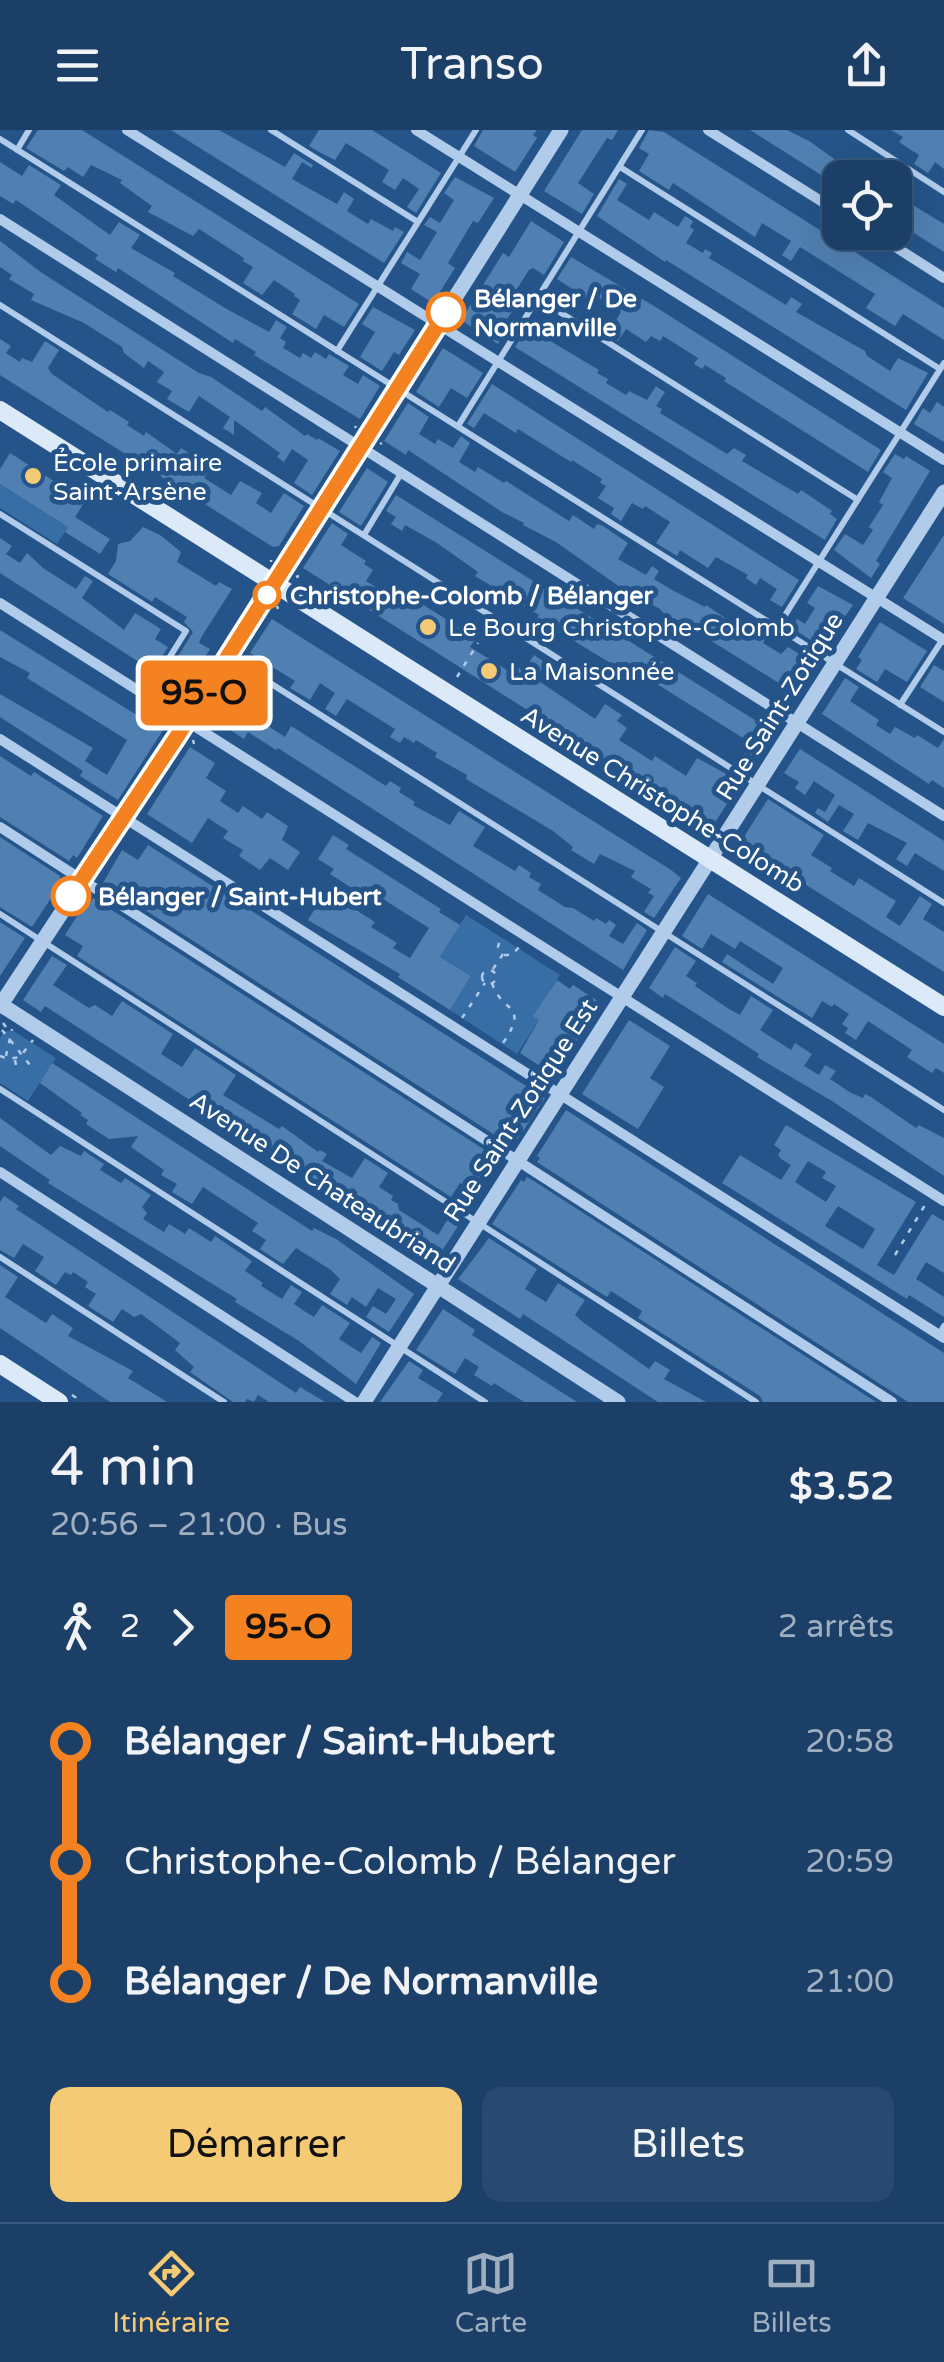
<!DOCTYPE html>
<html lang="fr">
<meta charset="utf-8">
<style>
:root{--surface:#1b3f67;--page:#284a70;--text:#f1f3f6;--muted:#a0afc0;--line:#39587b;--accent:#f4cb74}
body{margin:0;font-family:"Varela Round",sans-serif;background:var(--page);color:var(--text);height:100vh;display:flex;flex-direction:column;font-size:38px;white-space:nowrap}
*{box-sizing:border-box;margin:0}
p{font-size:32px;color:var(--muted)}
.icon{flex:none;width:55px;height:55px;fill:none;stroke:currentColor;stroke-width:2;stroke-linecap:round;stroke-linejoin:round}
.map{position:relative;height:1272px;overflow:hidden}
.sheet{display:flex;flex-direction:column;background:var(--surface);flex:1}
.sheet>*{flex:none}
.badge{padding:0 20px;border-radius:8px;font-size:35px;line-height:65px}
.fabs{position:absolute;left:822px;top:30px;display:grid;gap:20px}
.fabs a{display:grid;place-items:center;width:90px;height:90px;border-radius:20px;background:var(--surface);box-shadow:0 10px 40px #0002,0 0 0 2px var(--line);font-size:50px}
.map>.badge{position:absolute;translate:-50% -50%;box-shadow:0 0 0 5px #fff}
.legs{display:flex;align-items:center;gap:15px;height:110px;padding:0 50px;font-size:32px}
.legs p{margin-inline-start:auto}
.head{display:flex;align-items:center;justify-content:space-between;height:170px;padding:0 50px}
h1{font-size:55px;font-weight:600;line-height:75px}
.cta{display:flex;gap:20px;margin-top:auto;padding:20px 50px}
.cta a{flex:1;height:115px;border-radius:20px;background:var(--accent);color:#111;font-size:40px;font-weight:600;line-height:115px;text-align:center}
.cta a+a{background:var(--page);color:var(--text)}
ul{padding:0 50px;list-style:none}
li{display:flex;align-items:center;gap:35px;height:120px;font-size:38px}
li i{display:grid;place-items:center;width:15px;height:100%;margin:0 12px;background:currentColor}
li i::after{content:'';width:25px;height:25px;margin:-12px;border:8px solid;border-radius:50%;background:var(--surface)}
li p{margin-inline-start:auto}
li:first-child i{background:linear-gradient(#0000 50%,currentColor 0)}
li:last-child i{background:linear-gradient(currentColor 50%,#0000 0)}
header{display:flex;justify-content:space-between;align-items:center;height:130px;padding:0 50px;background:var(--surface);font-size:45px;font-weight:600}
.tabs{display:flex;justify-content:space-around;align-items:center;height:140px;border-top:2px solid var(--line);background:var(--surface);font-size:28px;color:var(--muted)}
.tabs a{display:grid;justify-items:center;gap:5px}
.tabs .active{color:var(--accent)}
.map>svg:first-child{display:block}
</style>
<header><svg class="icon" aria-label="menu" viewBox="0 0 24 24"><path d="M4 6h16M4 12h16M4 18h16"/></svg>Transo<svg class="icon" aria-label="share" viewBox="0 0 24 24"><path d="M12 15V3M7 8l5-5 5 5M5 13v7h14v-7"/></svg></header>
<div class="map">
<svg width="944" height="1272" viewBox="0 0 944 1272">
<rect width="100%" height="100%" fill="#245489"/>
<path fill="#386ea6" d="M0,354L68,397L57,414L0,378Z
M466,785L560,845L534,885L539,890L517,924L450,880L471,846L440,827Z
M12,900L56,928L28,971L0,953V908L4,902Z"/>
<path fill="#5080b2" fill-rule="evenodd" d="M38,0H82L359,174L344,197L324,185L316,199L292,184L300,170L294,166L295,164L274,150L262,165L243,153L253,137L243,131L244,128L199,99L193,106L148,82L152,76L120,53L122,50L91,35L83,47L68,37L64,41L26,18Z
M171,0H219L285,37L294,23L313,35L312,38L302,32L292,49L337,74L344,62L354,69L347,81L368,94L371,89L393,101L395,97L404,102L384,133Z
M319,0H372L441,43L416,83L407,77L419,59L403,48L395,60L382,52L389,40L346,13L335,30L321,23L309,16Z
M483,0H537L533,5L537,8L515,42L474,16Z
M582,0H618L612,10L607,8L578,53L594,64L582,84L544,61Z
M649,0L664,2L944,178V210L903,184L895,196L866,178L875,164L800,117L791,131L782,125L791,111L762,93L755,107L673,53L669,60L639,41L649,24L639,18Z
M750,0H787L809,11L840,33V57Z
M891,0H944V39L935,32L928,43L914,34L919,25L899,12L903,7Z
M0,32L22,46L29,35L61,55L54,65L110,105L119,92L140,105L131,118L175,143L173,146L225,178L269,202L276,190L287,197L280,208L286,212L283,218L300,228L303,223L311,228L315,222L326,229L329,224L349,236L343,245L358,254L363,245L380,256L360,289L254,225L256,222L235,209L233,213L118,138L116,142L95,129L98,125L16,70L13,74L0,66Z
M455,47L494,68L478,93L473,91L448,133L455,138L433,173L411,159L420,144L401,133L407,122L420,130L437,102L424,95L430,87L440,93L454,70L444,63Z
M619,49L627,54L617,70L649,90L654,82L678,97L685,86L693,91L690,97L694,100L686,113L703,123L705,119L712,123L709,128L786,175L791,167L802,174L796,182L865,221L867,226L890,241L898,228L928,243L906,280L666,130L665,132L597,86Z
M895,64L944,94V122L895,91Z
M531,91L564,112L544,145L533,138L529,140L509,171L516,176L499,200L505,203L498,214L461,190L503,123L509,127Z
M0,111L42,143L199,243L211,247L262,281L265,277L305,306L307,304L317,310L318,308L340,321L312,365L294,353L308,330L292,319L284,332L277,327L280,323L234,290V305L223,298L230,287L199,266L189,282L167,269L172,261L157,252L164,242L148,231L144,238L124,223L122,217L84,193L31,170L34,164L9,149L12,145L0,137Z
M571,127L654,176L881,320L868,342L724,251L726,248L705,235L702,239L694,234L698,228L663,206L660,211L651,206L646,212L626,199L618,211L608,204L621,182L590,162L586,168L557,149Z
M373,177L415,200L399,225L394,222L382,241L360,227L375,202L362,194Z
M530,194L552,212L599,240L597,243L608,249L606,253L626,265L629,261L647,270L656,256L660,259L665,262L656,276L662,279L660,283L727,324L734,318L746,325L742,331L798,364L801,360L832,381L830,384L837,389L825,410L515,217Z
M0,209L11,216L6,223L20,232L22,228L32,232L45,211L59,220L48,238L52,244L108,282L110,280L129,292L127,295L144,306L146,302L177,324L181,318L193,326L190,330L208,342L204,348L231,365L240,351L262,363L256,373L271,383L284,363L304,376L279,416L273,417L0,245Z
M443,218L483,243L467,268L451,258L439,277L416,262Z
M492,254L799,450L782,477L770,470L777,459L760,448L756,455L746,448L748,445L716,427L708,438L680,420L677,426L656,413L670,392L645,376L643,379L632,373L621,391L611,384L614,378L598,368L606,356L600,353L602,349L572,330L571,332L518,299L516,303L484,283L474,298L467,294Z
M937,272L944,277V312L914,294L923,278L930,283Z
M408,273L429,287L419,304L435,314L438,309L453,318L461,306L470,313L459,332L475,342L478,337L504,353L506,351L569,391L573,385L594,399L597,394L603,396L628,413L618,429L646,445L652,436L659,441L654,449L672,460L705,477L706,475L747,503L751,496L767,506L763,513L781,524L788,517L816,534L794,567L777,556L779,553L681,492L679,495L668,489L660,479L617,455L556,412L523,395L524,393L502,382L408,320L406,325L384,311Z
M10,323L85,371L75,387L110,409L100,424L65,402L68,397L0,354V339Z
M895,324L904,329L906,326L930,341L876,431L880,434L871,448L834,420L845,404L863,415L873,400L869,397L883,375L879,372L892,348L883,342Z
M367,338L388,352L361,396L339,382Z
M396,365L774,602L748,641L738,634L751,613L625,534L622,540L559,502L554,510L540,501L536,507L529,502L539,485L475,446L478,442L437,413L405,395L402,401L391,394L396,387L386,381Z
M332,393L348,404L341,415L366,431L364,434L373,440L366,451L392,467L398,459L476,508L470,517L515,545L519,538L524,541L534,525L546,533L536,549L595,589L605,574L622,585L617,591L627,598L619,610L652,631L655,626L686,646L697,628L741,652L712,697L303,438Z
M143,397L160,405L181,422L177,432L216,456L219,452L232,459L202,506L199,513L210,519L188,553L180,547L182,543L172,536L193,502L184,492L187,487L155,467L152,472L108,444L116,431L118,414L130,411Z
M944,405V494L903,468Z
M0,408L12,416L6,424L20,433L27,423L43,438L76,459L85,446L93,451L82,468L124,500L135,483L161,499L155,509L168,517L153,541L0,443Z
M818,456L853,475L823,518L792,498L797,489L805,494L815,478L807,473Z
M272,489L671,740L681,748L654,788L644,782L654,766L648,763L651,759L631,747L635,741L600,724L594,734L571,720L573,717L553,701L466,649L467,645L435,627L437,623L416,610L414,613L404,607L400,613L390,607L395,599L347,569L336,586L325,579L335,563L320,553L310,570L290,558L295,551L250,523Z
M880,492L927,521L907,552L885,539L877,552L856,539L862,530L858,527Z
M0,500L143,589L146,585L165,597L118,670L80,646L83,641L0,587V564L93,618L85,631L107,645L127,610L27,548L30,543L0,527Z
M934,535L944,541V572L920,557Z
M239,541L259,554L243,580L285,607L291,596L386,656L390,651L401,658L399,662L415,672L413,675L450,695L459,681L485,697L473,716L515,741L519,735L531,743L529,747L541,754L538,760L565,777L573,778L594,791L596,788L606,794L609,790L616,795L609,806L623,814L637,793L647,800L623,840L278,618L276,620L248,602L244,609L212,588L211,585Z
M845,548L859,557L850,571L879,590L876,595L890,604L895,597L915,608L917,605L938,618L944,609V658L932,650L929,654L822,584Z
M190,617L215,633L206,648L226,661L220,671L238,683L243,676L262,689L267,682L288,696L282,710L300,722L288,740L270,728L260,740L239,726L243,720L223,708L228,701L208,688L192,713L147,684Z
M800,619L944,711V741L915,723L907,736L896,729L907,713L868,693L858,710L843,701L854,684L839,675L828,692L815,683L818,678L825,682L835,665L814,651L805,665L795,658L799,652L784,643Z
M0,626L31,646L34,642L103,686L77,728L73,725L69,731L0,687Z
M768,669L824,705L811,725L832,738L830,741L854,756L859,748L896,771L886,787L900,796L920,766L932,774L923,789L944,802V842L740,713Z
M333,705L349,715L346,719L441,779L439,782L460,795L440,827L471,846L450,880L398,847L400,844L308,790L326,761L375,792L371,797L397,813L393,818L410,828L429,798L362,756L358,762L330,744L334,739L318,729Z
M0,707L60,746L59,756L32,797L0,777Z
M148,715L545,968L517,1010L513,1008L509,1014L103,753L122,720L138,730Z
M708,764L944,914V943L936,938L932,943L907,927L912,920L868,891L856,910L845,903L848,898L842,894L849,884L834,874L832,877L822,871L812,888L722,832L727,824L773,854L783,838L740,811L735,819L711,804L702,819L682,806Z
M93,768L499,1029L477,1064L460,1053L451,1067L77,826L83,816L65,805L86,772L89,774Z
M0,792L25,808L0,846Z
M675,817L696,831L686,846L697,853L695,856L729,879L740,885L751,866L773,880L760,900L791,920L795,913L812,924L804,936L819,945L825,935L836,941L830,949L851,963L863,968L865,964L871,967L916,998L919,995L944,1008V1046L832,971L757,927L759,924L736,909L665,864L663,868L649,858Z
M52,826L67,835L53,855L89,878L95,875L112,886L122,871L173,904L161,924L182,937L195,918L236,945L223,965L279,999L282,996L318,1022L320,1020L327,1024L322,1031L352,1048L365,1028L388,1043L379,1057L393,1066L391,1070L398,1074L399,1080L438,1105L451,1084L462,1090L436,1130L45,876L41,882L23,870Z
M557,850L570,859L573,855L601,873L555,946L520,923L539,890L533,886Z
M629,890L670,916L650,948L664,957L638,999L582,964Z
M52,933L312,1101L314,1098L336,1109L414,1164L389,1202L366,1187L373,1176L386,1184L396,1169L378,1158L366,1177L352,1167L347,1175L330,1164L340,1149L331,1140L296,1118L283,1134L260,1119L266,1110L252,1101L258,1093L203,1057L192,1074L172,1062L177,1054L161,1045L164,1040L131,1017L138,1006L109,1009L86,994L88,990L80,985L82,983L40,953Z
M566,980L944,1223V1272H908L537,1032L540,1028L537,1026Z
M0,988L51,1025L60,1016L81,1026L84,1021L104,1034L100,1040L121,1053L125,1048L151,1065L142,1077L147,1083L143,1089L164,1102L169,1094L185,1104L189,1098L211,1112L215,1106L252,1131L245,1141L263,1153L261,1156L282,1169L291,1155L302,1162L294,1174L304,1181L314,1187L322,1175L350,1193L339,1209L361,1223L372,1207L381,1213L356,1254L299,1211L235,1172L237,1169L48,1053L50,1050L0,1016Z
M786,995L916,1072L877,1135L894,1145L932,1084L944,1091V1143L926,1132L916,1149L944,1167V1187L909,1165L907,1169L722,1053L740,1025L781,1050L791,1035L781,1029L778,1025L781,1020L774,1015ZM808,1031L826,1042L822,1048L836,1056L826,1072L795,1052ZM838,1076L875,1099L863,1119L825,1096Z
M527,1047L537,1053L876,1272H763L760,1266L638,1188L642,1181L611,1161L607,1167L492,1094L521,1050L524,1052Z
M4,1066L19,1076L16,1079L296,1263L300,1257L325,1272H269L258,1265L254,1272L247,1269L245,1272H233L190,1242L194,1237L175,1220L180,1213L141,1184L134,1187L122,1179L113,1192L88,1176L96,1164L85,1157L88,1152L73,1142L71,1145L65,1142L56,1155L35,1141L44,1127L23,1114L14,1128L0,1120V1072Z
M489,1108L537,1139L525,1159L546,1172L558,1153L585,1170L575,1185L584,1193L649,1239L655,1231L670,1240L664,1249L706,1272H658L523,1184L520,1189L458,1149Z
M0,1135L18,1147L5,1167L46,1193L52,1184L73,1198L68,1206L133,1241L128,1248L167,1272H110L0,1198Z
M443,1179L475,1200L472,1205L577,1272H524L494,1253L492,1256L474,1245L479,1237L465,1228L455,1244L416,1220Z
M409,1231L423,1240L418,1248L443,1263L437,1272H380Z"/>
<g fill="none" stroke-linecap="round" stroke-linejoin="round">
<path stroke="#b0ccea" stroke-width="2.5" stroke-dasharray="5 8" stroke-linecap="butt" d="M355,296L356,298
M380,314L382,313
M271,430V432
M296,447L299,446
M277,476L278,479
M457,547L478,513
M193,610L194,614
M504,825H512L519,817
M493,839L503,824L498,817L501,805
M482 847a7 7 0 1 1 14 0a7 7 0 1 1-14 0Z
M492,853C502,884 530,873 503,913
M462,888L485,853
M3,893L6,897
M2,900L30,935
M0,926L8,929L20,927L33,910
M6,926L12,899
M15,930L17,941
M895,1125L925,1075
M72,1265L83,1272"/>
<path stroke="#b0ccea" stroke-width="6" d="M271,0L418,92
M848,0L944,62
M0,9L944,602
M17,20L29,0
M620,37L940,239
M539,169L858,370
M0,175L944,773
M337,221L476,0
M458,296L642,0
M0,384L186,501L146,565
M364,405L402,342
M777,498L944,233
M229,527L944,980
M900,575L943,509
M0,784L756,1272
M0,959L485,1272
M0,1127L224,1272
M939,1205L944,1196"/>
<path stroke="#b0ccea" stroke-width="10" d="M127,0L944,510
M416,0L944,330
M708,0L840,83
M0,89L944,686
M872,102L944,148
M0,473L944,1071
M0,609L944,1208
M0,697L892,1272
M0,1042L355,1272"/>
<path stroke="#b0ccea" stroke-width="15" d="M0,874L618,1272
M0,876L176,609L561,0
M364,1272L944,362"/>
<path stroke="#dbe9f8" stroke-width="18" d="M0,280L944,877
M0,1234L59,1272"/>
</g>
<g fill="none" stroke-linecap="round" stroke-linejoin="round">
<defs>
<path id="line-1" d="M71,766L178,605L446,182"/>
</defs>
<use href="#line-1" stroke="#fff" stroke-width="22"/>
<use href="#line-1" stroke="#f58220" stroke-width="15"/>
</g>
<g fill="#fff" stroke="#f58220" stroke-width="5">
<circle cx="446" cy="182" r="18"/>
<circle cx="267" cy="465" r="12"/>
<circle cx="71" cy="766" r="18"/>
</g>
<g fill="#f4cb74" stroke="#245489" stroke-width="4">
<circle cx="33" cy="346" r="10"/>
<circle cx="428" cy="497" r="10"/>
<circle cx="489" cy="541" r="10"/>
</g>
<g text-anchor="middle" stroke-width="10" stroke-linejoin="round" paint-order="stroke">
<g font-size="25" font-weight="bold" fill="#fff" stroke="#245489" text-anchor="start">
<text x="474" y="177">Bélanger / De<tspan x="474" dy="29">Normanville</tspan></text>
<text x="290" y="474">Christophe-Colomb / Bélanger</text>
<text x="98" y="775">Bélanger / Saint-Hubert</text>
</g>
<g font-size="25" fill="#fff" stroke="#245489" text-anchor="start">
<text x="53" y="341">École primaire<tspan x="53" dy="29">Saint-Arsène</tspan></text>
<text x="448" y="506">Le Bourg Christophe-Colomb</text>
<text x="509" y="550">La Maisonnée</text>
</g>
<g font-size="25" fill="#fff" stroke="#245489">
<text transform="translate(779 576) rotate(-58)" y="9">Rue Saint-Zotique</text>
<text transform="translate(663 669) rotate(32)" y="9">Avenue Christophe-Colomb</text>
<text transform="translate(520 980) rotate(-57)" y="9">Rue Saint-Zotique Est</text>
<text transform="translate(323 1052) rotate(33)" y="9">Avenue De Chateaubriand</text>
</g>
</g>
</svg>
<div class="fabs">
<a><svg class="icon" aria-label="locate" viewBox="0 0 24 24"><circle cx="12" cy="12" r="6"/><path d="M12 2v4M12 18v4M2 12h4M18 12h4"/></svg></a>
</div>
<b class="badge" style="left:204px;top:563px;background:#f58220;color:#111">95-O</b>
</div>
<section class="sheet">
<div class="head"><div><h1>4 min</h1><p>20:56 – 21:00 · Bus</p></div><b>$3.52</b></div>
<div class="legs"><svg class="icon" aria-label="walk" viewBox="0 0 24 24"><circle cx="13" cy="4" r="2"/><path d="M13 8l-2 6 4 7M11 14l-3 7M7 12l3-4h3l4 4"/></svg>2<svg class="icon" aria-label="forward" viewBox="0 0 24 24"><path d="M9 5l7 7-7 7"/></svg><b class="badge" style="background:#f58220;color:#111">95-O</b><p>2 arrêts</p></div>
<ul>
<li><i style="color:#f58220"></i><b>Bélanger / Saint-Hubert</b><p>20:58</p></li>
<li><i style="color:#f58220"></i><span>Christophe-Colomb / Bélanger</span><p>20:59</p></li>
<li><i style="color:#f58220"></i><b>Bélanger / De Normanville</b><p>21:00</p></li>
</ul>
<div class="cta"><a>Démarrer</a><a>Billets</a></div>
</section>
<nav class="tabs">
<a class="active"><svg class="icon" aria-label="directions" viewBox="0 0 24 24"><path d="M12 3l9 9-9 9-9-9zM9 14v-3h6M13 9l2 2-2 2"/></svg>Itinéraire</a>
<a><svg class="icon" aria-label="map" viewBox="0 0 24 24"><path d="M3 6l6-2 6 2 6-2v14l-6 2-6-2-6 2zM9 4v14M15 6v14"/></svg>Carte</a>
<a><svg class="icon" aria-label="tickets" viewBox="0 0 24 24"><path d="M3 7h18v10H3zM15 7v10"/></svg>Billets</a>
</nav>
